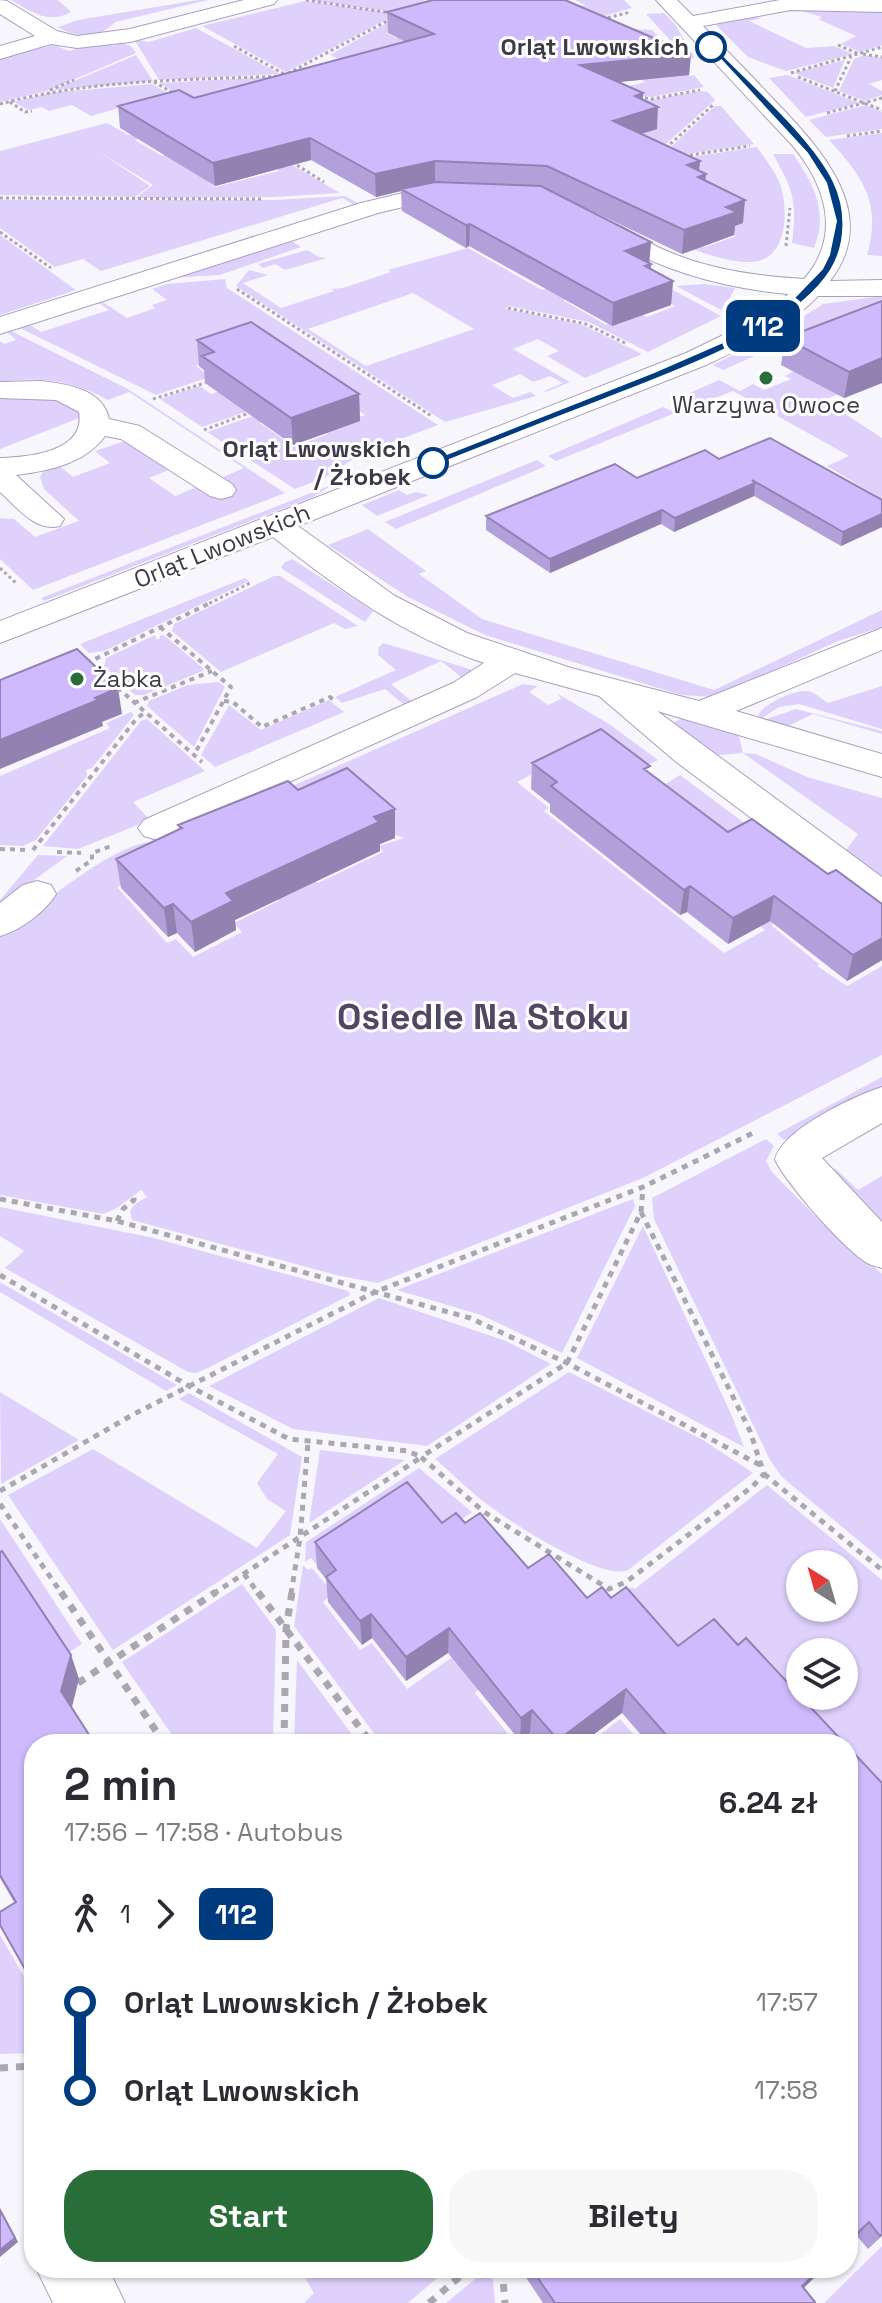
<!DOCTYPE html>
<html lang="pl">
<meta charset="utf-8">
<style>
:root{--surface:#fff;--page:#f7f7f7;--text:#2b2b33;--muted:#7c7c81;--accent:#296e39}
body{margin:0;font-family:"Space Grotesk",sans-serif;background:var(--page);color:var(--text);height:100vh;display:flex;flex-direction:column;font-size:30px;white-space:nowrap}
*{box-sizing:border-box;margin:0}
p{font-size:26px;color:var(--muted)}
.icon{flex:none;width:44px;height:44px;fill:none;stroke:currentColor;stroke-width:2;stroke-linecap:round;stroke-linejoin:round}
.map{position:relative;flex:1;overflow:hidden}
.details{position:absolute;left:24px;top:1734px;width:834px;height:544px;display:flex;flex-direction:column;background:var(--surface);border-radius:32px;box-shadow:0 2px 6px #0004}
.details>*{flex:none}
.badge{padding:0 16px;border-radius:12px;font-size:28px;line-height:52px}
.needle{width:52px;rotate:323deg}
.fabs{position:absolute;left:786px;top:1550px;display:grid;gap:16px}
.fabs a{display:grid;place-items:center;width:72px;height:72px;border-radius:50%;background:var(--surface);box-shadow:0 2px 6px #0004;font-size:40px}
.map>.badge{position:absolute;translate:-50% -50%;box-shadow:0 0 0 4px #fff}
.legs{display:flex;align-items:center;gap:12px;height:88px;padding:0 40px;font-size:26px}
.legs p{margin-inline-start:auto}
.headline{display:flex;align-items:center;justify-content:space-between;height:136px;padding:0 40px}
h1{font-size:44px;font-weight:700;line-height:60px}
.action{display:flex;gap:16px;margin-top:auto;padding:16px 40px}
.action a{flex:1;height:92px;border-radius:32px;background:var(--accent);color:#fff;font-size:32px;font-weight:700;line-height:92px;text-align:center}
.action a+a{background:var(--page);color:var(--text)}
ul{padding:0 40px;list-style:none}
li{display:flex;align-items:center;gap:28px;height:88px;font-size:30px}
li i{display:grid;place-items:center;width:12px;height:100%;margin:0 10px;background:currentColor}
li i::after{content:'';width:20px;height:20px;margin:-10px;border:6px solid;border-radius:50%;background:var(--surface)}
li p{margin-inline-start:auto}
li:first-child i{background:linear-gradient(#0000 50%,currentColor 0)}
li:last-child i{background:linear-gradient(currentColor 50%,#0000 0)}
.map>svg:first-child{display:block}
</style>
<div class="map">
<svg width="882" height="2303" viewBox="0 0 882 2303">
<rect width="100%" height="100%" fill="#f8f6fd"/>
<path fill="#ded1fc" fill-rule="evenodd" d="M11,0H58L71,12C48,25 30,11 11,0Z
M198,0H208L115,22C99,39 79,39 58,27L78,20Z
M309,0H425L398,13Z
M575,0H624L632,8L451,60L349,64L330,55L403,14L406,27L386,33L396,38L557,12L585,5Z
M305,1L397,14L286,72L202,26Z
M798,10L882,11V45L860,52L841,44L856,36L818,19L822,17Z
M664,13L675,24L695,59L683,54L646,14Z
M745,17L762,18L749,21L806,48L834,46L853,54L786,71L748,57L716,25Z
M577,27L652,30L686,66L683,67L690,76L694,75L704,87L652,97L603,93L645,82Z
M196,28L280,74L159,80L134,39L149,42Z
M106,42L112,46L122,43L131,46L136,53L47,91L0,102V58L54,45L69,51Z
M136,55L153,81L53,90Z
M864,55L882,58V80L869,84L882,91V95L865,101L839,91L854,59Z
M845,60L833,88L794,73Z
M787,75L790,76L859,103L806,117L769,78Z
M271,77H275L206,110L159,83Z
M152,84L200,112L154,98L91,116L72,105L49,111L42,107L28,110L14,102L49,93Z
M702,91L708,92L715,100L649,159L629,138L658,128L585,94L652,100Z
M866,105L882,112V129L826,137L809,120Z
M715,106H721L754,144L659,158Z
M107,123L128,135L134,134L139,138L135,140L162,156L168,154L215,187L279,171L254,156L260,146L340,193L275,197L136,198L153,185L99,152L150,186L135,197L0,195V151Z
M882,133V256L867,255C882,203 863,177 829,140Z
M757,147C765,159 775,171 780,184C789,210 788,260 752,262C726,263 690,249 667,238L680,234L705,247L736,236L726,230L744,223L715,208L651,163Z
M773,154H793C813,183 829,212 814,248L792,243C797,201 794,192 773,154Z
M345,196L360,204L356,206L342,198L101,271L83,259L55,267L0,228V200H274Z
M0,235L76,290L0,315Z
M290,240L301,247L220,275L170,278Z
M468,248L542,290L549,287L568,298L563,300L606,325L640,313L647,317L675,306L646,290L660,283L721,316L648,352L589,322L509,306L505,309L583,325L642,354L585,378L547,356L559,351L538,339L513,349L570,382L546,392L544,391L563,383L550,376L533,382L520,374L492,385L513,398L530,392L536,396L445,422L236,286L249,270L268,275L243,283L281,308L334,291L331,289L343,288L391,272L388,270ZM413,293L474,329L366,366L308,329Z
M307,250L319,257L327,258L285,270L275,264L263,268L258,264Z
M225,279L227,288L438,425L361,454L324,478L295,489L207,432L262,413L271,419L260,423L294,447L328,434L323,430L365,415L332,392L241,351L196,366L210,377L156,395L18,327L32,326L41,332L109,310L99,303L101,301L127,318L155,308L152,305L167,300L152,289L167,284Z
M704,284L735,288L723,311L676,286Z
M882,296V303L810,330L790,325L823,304Z
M11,331L128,389L285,493L33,590L0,559V518L14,519L35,537L79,521L44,489L40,477L44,470L57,464L73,477L110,463L95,451L125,441L171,469L149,478L175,496L197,487L212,496L235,487L223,477L244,468L129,392L108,400C72,380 40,376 0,382V341L4,344L16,340L7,332Z
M779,332L788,338L787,342L723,370L713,365Z
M799,368L859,386L824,400L882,438V499L827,466L849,456L733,391L696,405L683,396L719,380L740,391L753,384L764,390L791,379L785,376Z
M200,386L211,394L226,389L254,409L202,427L160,399Z
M53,395L78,408L82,417L0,449V396Z
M663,407L675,413L556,461L548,456Z
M537,460L546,466L396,529L385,522Z
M334,484L313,497L44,601L41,598Z
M399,490L407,495L416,492L429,495L377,516L362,505Z
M368,529L426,571L419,574L482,619L714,690L882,610V627L838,641L715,697L681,695L485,635L408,597L328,545Z
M292,559L373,611L365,622L360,619L281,568L284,563Z
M274,576H280L358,626L345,629L334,623L221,672L172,631L174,624Z
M245,578L249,581L104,651L89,653L80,644Z
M155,635L156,639H160V635L165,636L205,670L144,695H135L104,666L106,658Z
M383,643L390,645L473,670L461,677L441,661L391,684L415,704L407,707L385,689L342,703L335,697L396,670L378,655L379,647Z
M219,682L225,687L194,747L147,706L149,701L188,685Z
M523,684L538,686L529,692L548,705L561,699L558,694L609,724L658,760L644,767L552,764L517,782L549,808L544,811L724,953L765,930L754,921L803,907L771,925L819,964L817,966L847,986L882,966V1055L643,1178L378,1283L340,1276L132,1220L130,1211L135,1204L147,1197L141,1190L117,1208L103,1214L0,1195V936C33,912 117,839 155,842C165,843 173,851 182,857L117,887L167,943L176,939L193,957L242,932L234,923L278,901L276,896L312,878L318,883L383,852L379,846L404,838L396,835L349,794L254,803Z
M882,686V729L799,704L779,707L761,719L758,715C764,704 798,687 811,692C817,694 823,700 828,703Z
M329,700L344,712L215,767L201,755L229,705L261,730Z
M796,709L882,731V734L813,714L786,727L763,720Z
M131,712L134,715L92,768L86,770L87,776L36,840L23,846L0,845V776L110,728L106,723Z
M685,717L738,732L743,753L756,754L807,777L882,798V883L843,854L858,834L743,753L708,756L670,724Z
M147,719L205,771L133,802L150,820L78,849L43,846L141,721Z
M680,775L763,837L727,855L648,795Z
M38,855L67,856L0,905V900Z
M882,1077V1087L784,1140L777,1134Z
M766,1139L774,1146L766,1161L772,1172L824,1225L827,1224L882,1274V1560L782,1477L770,1460L654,1219L652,1198Z
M831,1168L836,1169L858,1190L882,1176V1227Z
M633,1199L635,1206L562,1353L481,1315L397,1290Z
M0,1207L154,1238L348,1291L350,1295L208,1368L196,1373L188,1372L5,1268L24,1251L0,1236Z
M643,1226L732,1416L744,1447L577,1358Z
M0,1282L177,1385L166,1391L0,1292Z
M379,1298L506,1341L551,1364L427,1446L293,1429L209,1386Z
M569,1372L703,1440L753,1473L628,1570C604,1582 513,1524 491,1507C471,1493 453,1474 435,1459Z
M0,1392L79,1440L1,1484Z
M189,1393L302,1457L290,1535L113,1650L8,1495L93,1449L257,1548L286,1511L267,1499L257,1483L278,1454L179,1399Z
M320,1450L405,1460L309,1523Z
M419,1468L472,1512L448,1529L409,1503L316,1564L311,1558L305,1562L306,1542Z
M767,1485L882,1580V1807L848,1792V1744H822L646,1686L620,1595L632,1587L635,1589ZM800,1564H844V1608H800ZM800,1652H844V1696H800Z
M0,1519L82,1644L68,1653L0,1578Z
M303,1565L308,1570L312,1568L333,1593L323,1602L360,1650L372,1643L407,1689L458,1653L483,1685L475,1693L516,1744H382L294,1626Z
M242,1584L276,1630L273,1744H178L122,1662Z
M297,1660L359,1744H294Z
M620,1719L642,1744H588Z
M0,1935L34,1994V2053L0,2054Z
M882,2246V2303H824Z
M299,2268H449L408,2303H304L314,2293Z
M481,2274L493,2279L495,2303H446Z"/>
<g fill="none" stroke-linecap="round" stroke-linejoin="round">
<defs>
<path id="minor" d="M0,0L7,1L57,31L77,36L130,29L244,0H277L274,4L130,42L77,48L51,44L0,59V46L35,36L0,14Z
M656,0H677L693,16L780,0H882V12L791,10L703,26C727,51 752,76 776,102C821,149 882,214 830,281L882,280V296H818C788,328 745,346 706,365L298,526L395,596L467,633L571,668L699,701L882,628V650L736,711L882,754V777L657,711L882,877V909L868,905L675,761L599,696L515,673L477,697L170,836L157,840L144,836L138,828L144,820L453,683L484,663C404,636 338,589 273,537L0,643V621L686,353L742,326L789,294C710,287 657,267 587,230L584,225L587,220C610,214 639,239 660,248C705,269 755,276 804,279C842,236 826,185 792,145Z
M424,188L470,190L474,195L470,200L424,202L378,213L0,334V317L361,203Z
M41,381C67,384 103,389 109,419L140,426L232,484L236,490L232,496L221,499L210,496L121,439L105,436C85,464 48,471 16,475L64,519L60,526C35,532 18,508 0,492V458C28,457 86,452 79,412L56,400L0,398V382Z
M37,881L51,885L56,894C45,912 21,930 0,936V903L23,885Z
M882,1087V1123L822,1158L882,1222V1268C876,1266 869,1265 864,1261C839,1243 790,1188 775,1160C781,1130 854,1096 882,1087Z
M36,2268H108L125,2303H53Z"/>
</defs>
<use href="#minor" stroke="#a9a0be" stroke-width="2"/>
<path stroke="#aaa7b0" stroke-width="3" stroke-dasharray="3 3" stroke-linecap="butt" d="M306,0L391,13
M602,19L631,12
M838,45L859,54
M234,46L284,74
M863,54L882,57
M791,73L882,47
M283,76L391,19
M798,77L882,110
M154,82L175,94
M50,90L74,80
M835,91L851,57
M639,97L652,99L700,90
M10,102L25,112L32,111
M0,104C92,79 190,80 285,76
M827,113L882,98
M847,136L882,131
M666,148L714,104
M684,156L750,146
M292,162L324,182
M0,198L263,199
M0,232L51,268
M786,246L790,208
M237,289L433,417
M508,308L586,324L625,343
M153,399L205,383
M204,430L254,411
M0,568L17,584
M204,606L250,583"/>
<path stroke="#aaa7b0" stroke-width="4" stroke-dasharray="5 5" stroke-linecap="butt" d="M160,627L231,687L194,755
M91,664L89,662L208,604
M110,681L202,762
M224,701L233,702L262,727L330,697L335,701
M134,703L212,671
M0,849L27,850
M33,850L137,718L146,712
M57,852L81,853
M76,871L92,860V853L114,845"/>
<path stroke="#aaa7b0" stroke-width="5" stroke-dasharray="6 6" stroke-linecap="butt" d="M0,1199L117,1221L470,1318L567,1363L760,1465
M641,1212L750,1431L764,1474L753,1486L626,1582L609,1589L484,1512L421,1457L567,1363Z
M641,1212L643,1187
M117,1221L123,1209L134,1200V1194
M0,1275L189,1386L289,1439L408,1451L421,1457
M764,1474L882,1570
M0,1491L134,1414L375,1292L643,1187L753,1133
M0,1504L62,1594
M244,1574L259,1594
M213,1594L420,1458
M291,1594L300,1538L308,1442"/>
<path stroke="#aaa7b0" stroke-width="7" stroke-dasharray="8 8" stroke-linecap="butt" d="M61,1592L165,1744
M258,1592L372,1744
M78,1683L216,1592
M284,1744L286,1629L292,1592
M0,2068L34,2066
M502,2268L505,2303
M429,2303L470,2268"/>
<use href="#minor" fill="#fff" fill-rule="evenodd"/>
</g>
<path fill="#b2a0da" d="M387,12L691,54L689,75L619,82L643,93V99L657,129L641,134L700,161L699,171L705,181L743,223L735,226L734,235L682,254L546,189L651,242L649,264H651L650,269L673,281L671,305L612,326L469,246L466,248L402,211L401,191L376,197L311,160L215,186L120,128L118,106L194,98L406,42L388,33Z
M882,301V383L844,398L781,365L785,338Z
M197,340L359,394L360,421L293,445L205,383L204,370L199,366Z
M719,459L882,500V527L841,546L754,496L674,532L661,524L550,573L486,530V516L637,478Z
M532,763L650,773L728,832L828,874L882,904V960L847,981L770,921L728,944L687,912L680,915L550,812V804L531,789Z
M298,790L395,838L380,844V851L235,920L236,930L195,952L177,933L168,937L121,888L116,859L179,829L178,825Z
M442,1523H465L528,1568L587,1598H611L678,1646L738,1645L845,1744H649L622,1713L581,1744H539L530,1733L520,1741L448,1653L406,1681L372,1638L362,1645L328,1602L326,1579L317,1568L315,1542Z
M0,1552L71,1655L79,1679L34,1744V1986L0,1925L14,1902L0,1878Z
M882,1783V2236L868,2249L857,2236Z
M526,2268H824L804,2288L814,2303H543L525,2276Z"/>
<path fill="#9182b2" d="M691,54L689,75L579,86L580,65Z
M643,93L642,112L658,107L657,129L611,143L613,121L635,96Z
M310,138L311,160L215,186L213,163Z
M435,161V184L401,189V191L376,197L375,174Z
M700,161L698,177L706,174L704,197L687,165Z
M745,200L743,223L735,226L734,235L682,254L684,230L726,207Z
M470,224L469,246L466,248V225Z
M651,242L649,265L651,264L649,288L625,251Z
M673,281L671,305L612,326L613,303Z
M882,358V383L844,398L849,372Z
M359,394L360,421L293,445L291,418Z
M755,483L754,496L674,532L675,518Z
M662,510L661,524L550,573V559Z
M882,514V527L841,546L843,532Z
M118,688L122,714L102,722L103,726L0,769V740Z
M395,809V838L380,844V851L235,920L236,930L195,952L191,922L226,893L374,817Z
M690,886L687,912L680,915L684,890Z
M774,896L770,921L728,944L733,918Z
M173,904L177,933L168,937L164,908Z
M882,938V960L847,981L853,955Z
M371,1614L372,1638L362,1645L360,1621Z
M449,1628L448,1653L406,1681V1657Z
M71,1655L79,1679L70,1715L61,1691Z
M626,1689L622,1713L581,1744H558V1740Z
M532,1710L530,1733L520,1741L521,1718Z
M0,2208L18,2242L0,2257Z
M869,2222L857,2236L848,2245V2242Z
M821,2268H824L792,2299L802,2286Z"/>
<path fill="#cfbafe" stroke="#9182b2" stroke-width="2" d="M433,0H565L691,54L580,65L643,93L635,96L658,107L613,121L700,161L687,165L706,174L698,177L745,200L726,207L737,212L684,230L547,166L435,161L375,174L310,138L213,163L118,106L179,90L194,98L434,34L387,12Z
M435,182L541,186L651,242L625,251L651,264L645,266L673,281L613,303L470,224L466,225L401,189Z
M882,301V358L849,372L785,338Z
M251,322L359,394L291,418L202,356L214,352L197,340Z
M770,438L882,500V514L843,532L752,480L755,483L675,518L662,510L550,559L486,516L615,464L637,478L705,450L719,459Z
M77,649L118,688L95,698L98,700L0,740V680Z
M601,729L650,766L644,769L728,832L752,819L828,874L836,870L882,904V938L853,955L774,896L733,918L690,886L684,890L551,786L557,782L532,763Z
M347,768L395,809L374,817L379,822L226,893L233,901L191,922L173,904L164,908L116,859L182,828L178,825L288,781L298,790Z
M407,1482L442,1523L456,1513L465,1523L480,1513L528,1568L549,1554L587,1598L602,1587L611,1598L626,1587L678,1646L714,1619L738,1645L746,1638L845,1744H674L626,1689L558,1740L532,1710L521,1718L449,1628L406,1657L371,1614L360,1621L326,1577L336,1570L315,1542Z
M2,1551L71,1655L61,1691L95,1744H34V1985L0,1925V1912L16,1902L0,1875V1552Z
M848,1747L882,1783V2234L880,2236L869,2222L848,2242Z
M0,2210L15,2238L0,2250Z
M531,2268H821L802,2286L815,2302L814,2303H555Z"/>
<path fill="#003b80" stroke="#fff" stroke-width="2" d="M708,46H714C748,81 814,139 834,182C847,209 847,244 831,270C791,334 664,375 595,403C542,423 490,444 437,465H429V461L654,372L732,338L787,305L822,269L829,255L836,221L826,183L807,153Z"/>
<g fill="#fff" stroke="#003b80" stroke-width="4">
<circle cx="711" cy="47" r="14"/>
<circle cx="433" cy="463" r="14"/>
</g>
<g fill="#296e39" stroke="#fff" stroke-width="3">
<circle cx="766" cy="378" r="8"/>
<circle cx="77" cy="679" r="8"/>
</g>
<g text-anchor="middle" stroke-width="6" stroke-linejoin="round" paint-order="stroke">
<g font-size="24" font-weight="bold" fill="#3e3a47" stroke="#fff" text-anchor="end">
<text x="689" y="55">Orląt Lwowskich</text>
<text x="411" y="457">Orląt Lwowskich<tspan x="411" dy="28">/ Żłobek</tspan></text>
</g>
<g font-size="24" fill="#3e3a47" stroke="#fff">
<text x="766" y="413">Warzywa Owoce</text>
<text x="93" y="687" text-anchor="start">Żabka</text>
</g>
<g font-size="24" fill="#3e3a47" stroke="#fff">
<text transform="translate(222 546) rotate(-22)" y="8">Orląt Lwowskich</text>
</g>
<g font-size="36" font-weight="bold" fill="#504862" stroke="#fff">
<text x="483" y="1029">Osiedle Na Stoku</text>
</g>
</g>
</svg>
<div class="fabs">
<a><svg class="needle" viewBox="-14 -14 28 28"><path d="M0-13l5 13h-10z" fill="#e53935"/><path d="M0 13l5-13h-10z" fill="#7c7c81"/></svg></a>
<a><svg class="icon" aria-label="layers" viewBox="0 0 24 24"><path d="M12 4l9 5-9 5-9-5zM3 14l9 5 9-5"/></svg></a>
</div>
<b class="badge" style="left:763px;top:326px;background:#003b80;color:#fff">112</b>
<section class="details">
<div class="headline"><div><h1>2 min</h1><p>17:56 – 17:58 · Autobus</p></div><b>6.24 zł</b></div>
<div class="legs"><svg class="icon" aria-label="walk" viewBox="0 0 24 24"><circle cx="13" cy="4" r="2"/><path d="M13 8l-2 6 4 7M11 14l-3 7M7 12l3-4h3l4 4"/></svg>1<svg class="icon" aria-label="forward" viewBox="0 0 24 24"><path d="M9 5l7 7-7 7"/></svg><b class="badge" style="background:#003b80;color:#fff">112</b></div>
<ul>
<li><i style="color:#003b80"></i><b>Orląt Lwowskich / Żłobek</b><p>17:57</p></li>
<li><i style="color:#003b80"></i><b>Orląt Lwowskich</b><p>17:58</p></li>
</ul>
<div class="action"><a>Start</a><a>Bilety</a></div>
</section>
</div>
